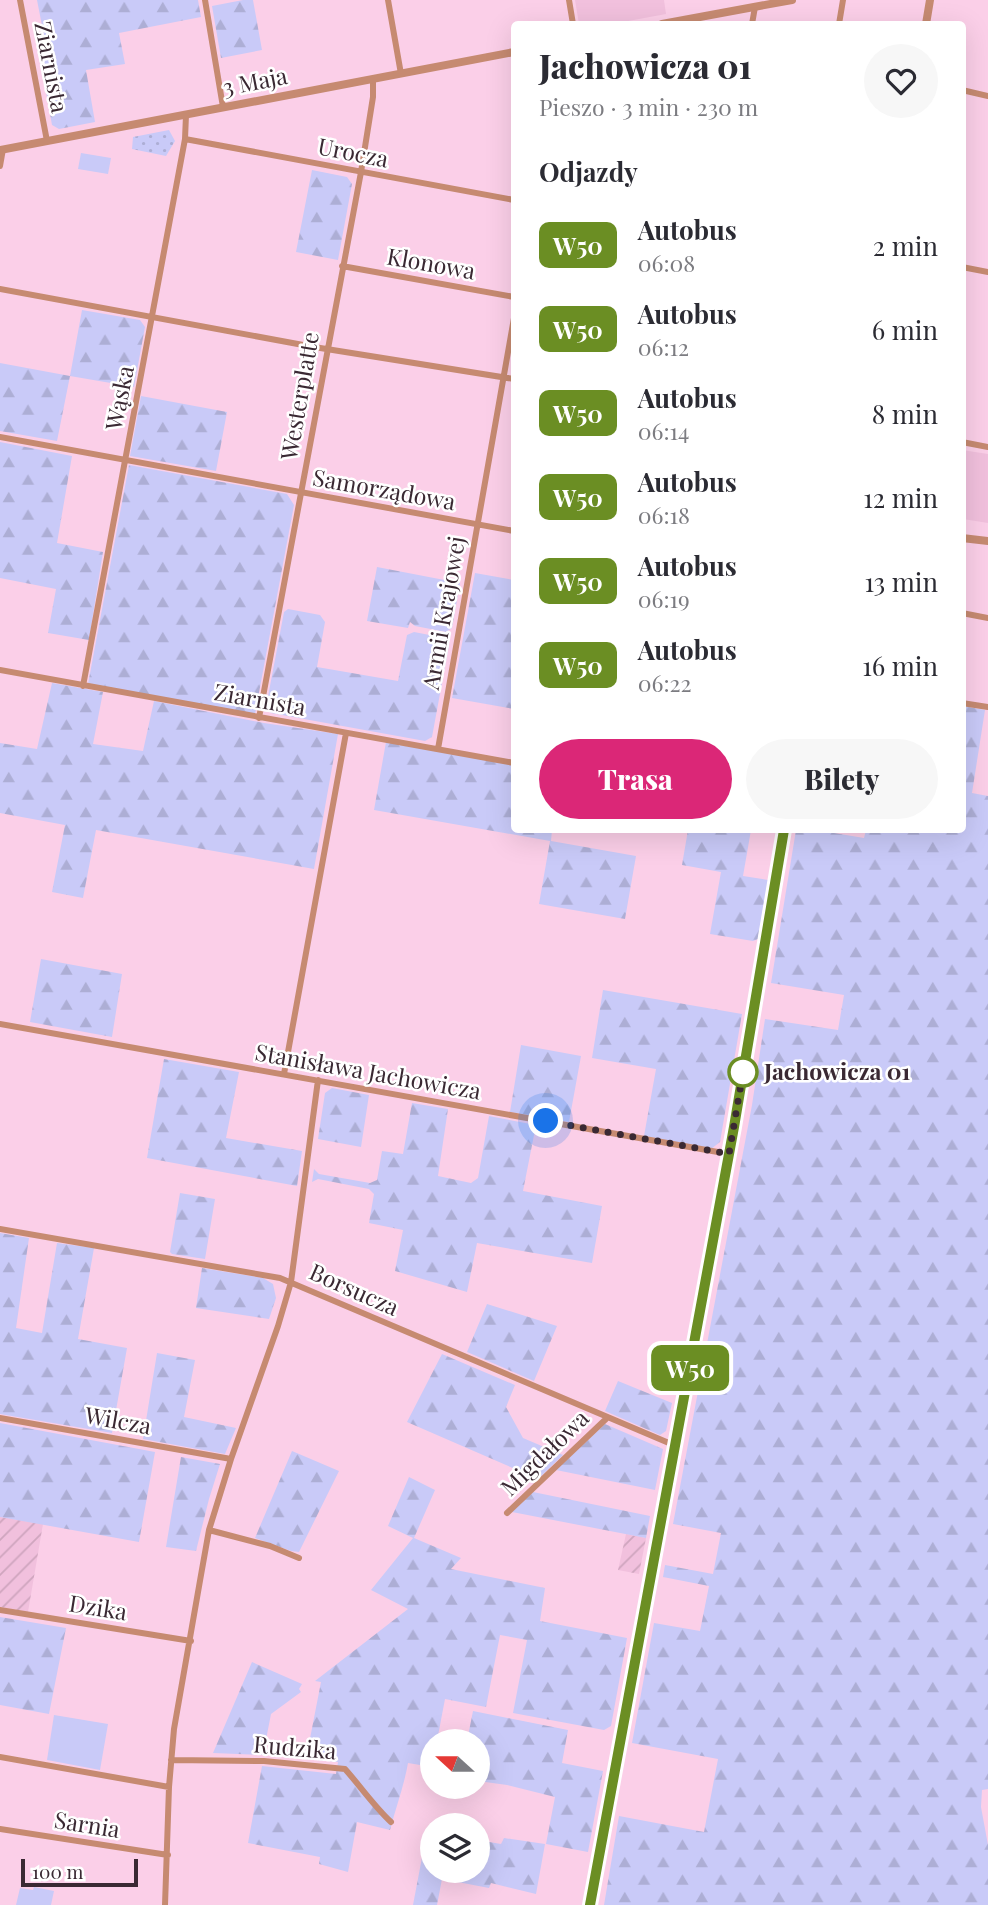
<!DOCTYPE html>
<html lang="pl">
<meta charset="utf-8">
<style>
:root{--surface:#fff;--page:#f7f7f7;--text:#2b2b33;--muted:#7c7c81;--accent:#db2777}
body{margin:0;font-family:"Playfair Display",serif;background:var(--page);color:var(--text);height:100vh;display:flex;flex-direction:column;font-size:26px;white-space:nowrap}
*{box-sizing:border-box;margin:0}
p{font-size:23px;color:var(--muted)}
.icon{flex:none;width:38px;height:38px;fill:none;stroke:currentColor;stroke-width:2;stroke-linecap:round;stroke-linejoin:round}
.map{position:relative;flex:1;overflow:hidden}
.details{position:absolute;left:511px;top:21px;width:455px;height:812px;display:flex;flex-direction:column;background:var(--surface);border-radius:7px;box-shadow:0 7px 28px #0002}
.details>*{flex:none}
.badge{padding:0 14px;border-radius:10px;font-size:24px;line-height:46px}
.needle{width:46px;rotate:291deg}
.buttons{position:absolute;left:420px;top:1729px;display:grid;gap:14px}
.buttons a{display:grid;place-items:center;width:70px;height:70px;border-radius:50%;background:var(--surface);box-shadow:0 7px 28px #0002;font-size:35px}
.scale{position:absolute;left:21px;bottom:18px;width:117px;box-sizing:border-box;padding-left:7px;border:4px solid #3a2933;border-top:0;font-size:19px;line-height:24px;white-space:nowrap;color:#3a2933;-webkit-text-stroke:5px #fff;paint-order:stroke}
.you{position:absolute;width:35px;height:35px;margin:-18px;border:5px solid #fff;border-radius:50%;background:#1a73e8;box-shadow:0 0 0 10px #1a73e833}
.map>.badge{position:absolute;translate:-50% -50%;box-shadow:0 0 0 4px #fff}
h2{padding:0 28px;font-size:26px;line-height:63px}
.round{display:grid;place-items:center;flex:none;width:74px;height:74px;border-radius:37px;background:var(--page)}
.overview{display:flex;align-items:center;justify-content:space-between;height:119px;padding:0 28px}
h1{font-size:33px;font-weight:800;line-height:52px}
.button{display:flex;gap:14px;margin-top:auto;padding:14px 28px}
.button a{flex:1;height:80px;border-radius:42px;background:var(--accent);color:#fff;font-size:28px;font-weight:800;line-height:80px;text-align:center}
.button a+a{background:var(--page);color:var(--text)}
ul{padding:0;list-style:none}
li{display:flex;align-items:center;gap:21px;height:84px;padding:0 28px}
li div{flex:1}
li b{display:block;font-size:26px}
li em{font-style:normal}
li .badge{min-width:77px;font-weight:700;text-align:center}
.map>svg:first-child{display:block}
</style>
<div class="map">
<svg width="988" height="1905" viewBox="0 0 988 1905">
<defs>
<pattern id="industrial-furrows" width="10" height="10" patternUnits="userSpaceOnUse" patternTransform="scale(1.75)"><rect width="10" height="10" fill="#f1c0dd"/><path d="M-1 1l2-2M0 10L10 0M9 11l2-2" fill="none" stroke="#cfa5be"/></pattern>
<pattern id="forest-firs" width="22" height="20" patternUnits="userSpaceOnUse" patternTransform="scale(1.75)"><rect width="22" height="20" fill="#c9caf8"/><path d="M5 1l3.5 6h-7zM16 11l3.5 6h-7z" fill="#adaed5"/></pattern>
<pattern id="park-dots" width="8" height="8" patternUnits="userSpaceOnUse" patternTransform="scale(1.75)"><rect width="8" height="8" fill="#c9caf8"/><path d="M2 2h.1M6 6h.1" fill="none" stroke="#adaed5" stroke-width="1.8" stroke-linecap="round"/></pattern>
</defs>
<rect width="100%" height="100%" fill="#fbcfe8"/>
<path fill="#f1c0dd" d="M575,0H664L666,14L612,24H579Z
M962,450L988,454V523L963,519Z"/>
<path fill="url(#industrial-furrows)" d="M0,1517L43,1524L28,1612L0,1607Z
M626,1534L646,1538L639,1574L618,1570Z"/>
<path fill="#c9caf8" d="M81,153L111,158L108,174L78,169Z
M54,1715L108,1724L100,1770L47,1760Z
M34,1887L54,1891L51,1905H16L20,1888L33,1890Z"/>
<path fill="url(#forest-firs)" d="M37,0H198L201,17L119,33L125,64L86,70L95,122L59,129L52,125L38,48L46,46Z
M243,0H253L262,50L221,58L212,6Z
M312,170L347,177L352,184L338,260L296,252Z
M82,310L140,320L145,327L134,387L70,376L57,441L0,431V363L70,376Z
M141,396L227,412L216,471L130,456Z
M0,442L72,456L57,543L103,552L89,640L48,633L56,589L0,578Z
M129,465L287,494L294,505L255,714L88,684Z
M377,567L460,583L452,628L446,632L415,626L410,622L408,628L367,621Z
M475,573L514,580V709L452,698Z
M288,609L320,615L325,622L317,667L398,681L407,635L414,632L445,638L449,645L432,737L425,741L271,713L266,707L284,612Z
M52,683L103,692L93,744L143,751L154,701L264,723L338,734L314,869L96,830L83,898L52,892L65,825L0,813V743L37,749Z
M963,706L985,710L972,793L988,796V1789L982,1790L981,1807L988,1845V1905H604L619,1816L704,1832L718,1759L632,1743L654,1623L700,1631L709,1586L663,1577L665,1565L713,1574L721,1533L673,1524L752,1105L765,1019L838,1030L844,995L771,983L796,830H816L864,838L866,830H962Z
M386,742L514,765V830H552L551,841L636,856L625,919L539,904L550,841L374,810Z
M688,830H751L743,876L768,880L758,939L753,941L710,934L721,872L682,865Z
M41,959L122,974L112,1037L30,1022Z
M603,990L742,1014L720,1142L711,1149L644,1136L656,1069L592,1058Z
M521,1045L581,1056L569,1122L510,1112Z
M164,1059L239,1072L226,1138L302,1151L297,1186L147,1158Z
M332,1088L369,1095L361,1147L318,1139L325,1093Z
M412,1103L448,1109L438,1176L471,1183L478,1178L489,1116L536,1125L523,1191L602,1206L592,1263L477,1243L467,1292L395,1271L403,1230L369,1223L374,1194L369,1189L318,1179L312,1182L314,1169L319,1174L370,1183L377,1180L382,1151L403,1154Z
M180,1193L215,1199L205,1259L172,1254L170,1252Z
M0,1233L29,1238L16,1328L42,1333L57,1243L94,1248L78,1339L127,1348L112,1433L0,1414Z
M202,1268L263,1278L273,1284L276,1298L269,1319L196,1308Z
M487,1304L557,1326L534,1381L467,1352Z
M157,1353L195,1360L184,1417L236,1428L225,1454L143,1439Z
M442,1354L515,1385L506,1407L523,1438L563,1455L538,1479L407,1422Z
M618,1381L672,1403L666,1431L660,1435L605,1411Z
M0,1423L155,1452L139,1542L0,1517Z
M605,1424L663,1449L655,1490L556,1470Z
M292,1451L339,1471L299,1552L291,1551L255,1538Z
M181,1457L220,1464L209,1499L196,1551L166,1547Z
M409,1477L435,1490L414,1538L461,1558L451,1569L545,1588L540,1621L627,1638L611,1726L604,1730L513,1713L527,1640L500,1635L486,1707L445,1699L437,1741H432V1767L408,1763C404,1786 396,1807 390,1830L357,1822L348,1872L319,1864L320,1857L248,1843L262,1766L336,1774L338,1762L306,1759L321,1682L315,1681L408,1609L371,1590L413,1538L388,1526Z
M533,1492L650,1516L646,1538L512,1512Z
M0,1617L66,1628L49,1714L0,1705Z
M252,1662L302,1684L299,1689L301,1692L271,1714L263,1755L213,1753Z
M473,1711L568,1730L562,1763L603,1771L588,1852L546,1844L555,1797L507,1785L478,1781V1741H467Z
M427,1831L432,1832V1871H478V1840L501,1844L504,1838L545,1844L536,1894L491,1883L489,1888L442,1879L437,1905H413Z"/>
<path fill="url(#park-dots)" d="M169,130L175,141L166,156L132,149L133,137Z"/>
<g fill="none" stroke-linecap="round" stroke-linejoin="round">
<path stroke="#c68a71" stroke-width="6" d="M20,0L47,141
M205,0L223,107
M388,0L401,74
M569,0L573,24
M752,24L755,7
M839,24L843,0
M962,90L988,96
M185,139L514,200
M0,166L3,149
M342,266L514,297
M962,267L988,272
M0,289L314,347L514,379
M0,437L514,531
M962,442L988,447
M962,613L988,618
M0,670L514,763
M83,686L185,139L186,115
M962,703L988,707
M259,718L361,172L373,97V79
M438,749L514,318
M0,1024L729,1154
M284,1074L346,733
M0,1229L280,1278L676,1446
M0,1418L231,1459
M507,1513L607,1418
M209,1530L270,1546L299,1558
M0,1610L191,1641
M0,1757L169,1787
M171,1760L264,1761L345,1769C361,1787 374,1806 391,1822
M0,1829L168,1855
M165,1905L169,1787L174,1729L201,1575L209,1530L231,1459L278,1326L291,1282L318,1080"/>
<path stroke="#c68a71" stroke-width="8" d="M662,24L792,0
M926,24L930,0
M0,150L514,52
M962,538L988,541
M590,1905L734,1127L784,830"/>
</g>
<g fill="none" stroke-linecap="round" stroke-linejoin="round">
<defs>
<path id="line" d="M590,1905L734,1127L784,830"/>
</defs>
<use href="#line" stroke="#fff" stroke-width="16"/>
<use href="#line" stroke="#6b8e23" stroke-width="10"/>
<path stroke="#3a2933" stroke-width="7" stroke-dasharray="0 12.6" d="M546,1121L729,1154L743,1072"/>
</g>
<circle fill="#fff" stroke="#6b8e23" stroke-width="3.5" cx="743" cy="1072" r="14"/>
<g text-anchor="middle" stroke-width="5" stroke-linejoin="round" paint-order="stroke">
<g font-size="23" fill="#3a2933" stroke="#fff">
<text transform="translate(51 67) rotate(79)" y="8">Ziarnista</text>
<text transform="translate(255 82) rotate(-11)" y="8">3 Maja</text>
<text transform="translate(353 153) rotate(11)" y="8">Urocza</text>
<text transform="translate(431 264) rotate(10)" y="8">Klonowa</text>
<text transform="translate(300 396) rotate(-80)" y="8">Westerplatte</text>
<text transform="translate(120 398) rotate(-79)" y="8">Wąska</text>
<text transform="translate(384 490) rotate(10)" y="8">Samorządowa</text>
<text transform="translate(444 613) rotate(-80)" y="8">Armii Krajowej</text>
<text transform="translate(260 700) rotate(10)" y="8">Ziarnista</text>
<text transform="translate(368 1072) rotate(10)" y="8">Stanisława Jachowicza</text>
<text transform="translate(354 1290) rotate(24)" y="8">Borsucza</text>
<text transform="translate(118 1421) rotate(10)" y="8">Wilcza</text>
<text transform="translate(545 1453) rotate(-44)" y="8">Migdałowa</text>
<text transform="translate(98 1608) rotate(9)" y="8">Dzika</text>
<text transform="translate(295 1748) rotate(5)" y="8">Rudzika</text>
<text transform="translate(87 1825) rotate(9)" y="8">Sarnia</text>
</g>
<g font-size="23" font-weight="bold" fill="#3a2933" stroke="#fff" text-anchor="start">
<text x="764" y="1080">Jachowicza 01</text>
</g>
</g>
</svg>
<div class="buttons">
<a><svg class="needle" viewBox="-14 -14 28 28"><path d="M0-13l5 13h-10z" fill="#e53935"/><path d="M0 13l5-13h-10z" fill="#7c7c81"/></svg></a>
<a><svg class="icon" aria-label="layers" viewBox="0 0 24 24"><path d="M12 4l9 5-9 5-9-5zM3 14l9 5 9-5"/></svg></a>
</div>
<div class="scale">100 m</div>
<div class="you" style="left:546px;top:1121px"></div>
<b class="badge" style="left:690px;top:1368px;background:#6b8e23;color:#fff">W50</b>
<section class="details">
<div class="overview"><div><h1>Jachowicza 01</h1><p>Pieszo · 3 min · 230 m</p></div><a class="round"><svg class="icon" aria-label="heart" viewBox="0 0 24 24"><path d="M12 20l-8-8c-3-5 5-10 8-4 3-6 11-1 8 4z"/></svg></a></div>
<h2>Odjazdy</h2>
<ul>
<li><span class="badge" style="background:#6b8e23;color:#fff">W50</span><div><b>Autobus</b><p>06:08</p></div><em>2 min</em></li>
<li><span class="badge" style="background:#6b8e23;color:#fff">W50</span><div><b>Autobus</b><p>06:12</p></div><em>6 min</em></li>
<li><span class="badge" style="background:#6b8e23;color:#fff">W50</span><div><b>Autobus</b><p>06:14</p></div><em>8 min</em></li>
<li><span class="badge" style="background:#6b8e23;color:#fff">W50</span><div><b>Autobus</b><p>06:18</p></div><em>12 min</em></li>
<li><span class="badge" style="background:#6b8e23;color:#fff">W50</span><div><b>Autobus</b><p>06:19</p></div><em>13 min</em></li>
<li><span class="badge" style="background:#6b8e23;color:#fff">W50</span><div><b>Autobus</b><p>06:22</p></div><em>16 min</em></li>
</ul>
<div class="button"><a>Trasa</a><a>Bilety</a></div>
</section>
</div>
